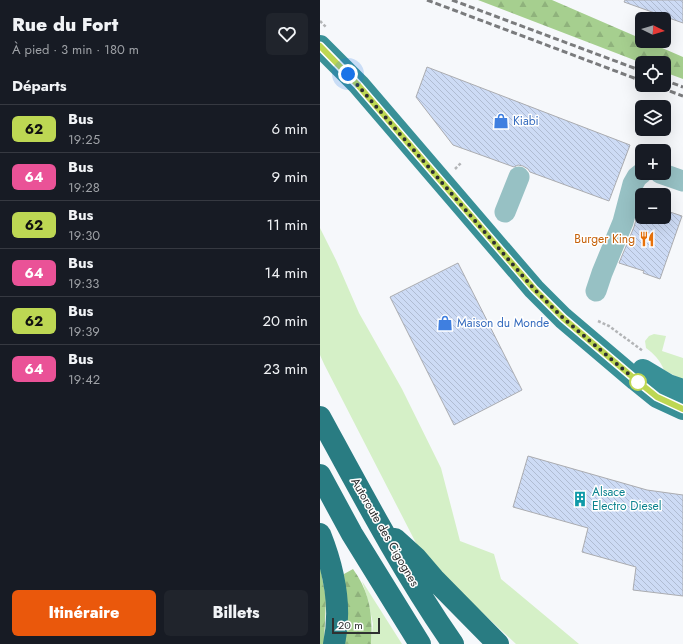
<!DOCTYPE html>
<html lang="fr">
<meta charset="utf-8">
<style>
:root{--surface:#171b24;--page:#20242c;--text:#f1f3f6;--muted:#9ea1a6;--line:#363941;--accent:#ea580c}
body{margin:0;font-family:Jost,sans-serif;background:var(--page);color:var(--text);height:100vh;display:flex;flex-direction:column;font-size:15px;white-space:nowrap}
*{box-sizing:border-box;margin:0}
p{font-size:13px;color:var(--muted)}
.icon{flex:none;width:22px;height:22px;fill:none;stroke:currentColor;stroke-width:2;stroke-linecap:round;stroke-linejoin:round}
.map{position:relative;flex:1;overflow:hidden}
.details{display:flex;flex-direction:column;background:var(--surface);width:320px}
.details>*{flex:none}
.badge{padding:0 8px;border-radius:6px;font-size:14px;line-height:26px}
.needle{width:26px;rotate:95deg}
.tools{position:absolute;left:315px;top:12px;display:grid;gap:8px}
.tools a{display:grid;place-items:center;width:36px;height:36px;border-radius:6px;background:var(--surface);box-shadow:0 4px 16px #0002;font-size:20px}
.scale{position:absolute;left:12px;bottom:10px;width:48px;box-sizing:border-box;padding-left:4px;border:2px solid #2f3031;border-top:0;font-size:11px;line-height:14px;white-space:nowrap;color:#2f3031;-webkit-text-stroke:3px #fff;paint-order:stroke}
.you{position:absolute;width:20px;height:20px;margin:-10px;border:3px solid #fff;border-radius:50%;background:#1a73e8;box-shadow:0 0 0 6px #1a73e833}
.map>.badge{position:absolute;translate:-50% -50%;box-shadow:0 0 0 2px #fff}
h2{padding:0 12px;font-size:15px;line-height:36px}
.round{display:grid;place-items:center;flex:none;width:42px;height:42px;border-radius:6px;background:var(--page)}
.overview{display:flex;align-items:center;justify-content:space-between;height:68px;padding:0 12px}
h1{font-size:19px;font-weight:800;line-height:30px}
.button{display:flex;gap:8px;margin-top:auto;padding:8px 12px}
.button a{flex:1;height:46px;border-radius:6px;background:var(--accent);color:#fff;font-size:16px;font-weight:800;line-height:46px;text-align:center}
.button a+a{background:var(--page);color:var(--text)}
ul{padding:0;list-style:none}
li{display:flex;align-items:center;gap:12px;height:48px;padding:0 12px;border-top:1px solid var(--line)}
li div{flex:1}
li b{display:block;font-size:15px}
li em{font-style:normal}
li .badge{min-width:44px;font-weight:700;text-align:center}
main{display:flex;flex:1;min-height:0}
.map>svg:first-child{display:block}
</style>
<main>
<section class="details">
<div class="overview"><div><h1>Rue du Fort</h1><p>À pied · 3 min · 180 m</p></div><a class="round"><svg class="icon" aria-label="heart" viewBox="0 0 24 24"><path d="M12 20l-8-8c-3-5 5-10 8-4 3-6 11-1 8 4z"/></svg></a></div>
<h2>Départs</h2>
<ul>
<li><span class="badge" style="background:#bdd753;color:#111">62</span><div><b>Bus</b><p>19:25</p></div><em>6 min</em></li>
<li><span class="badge" style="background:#ea5297;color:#fff">64</span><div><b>Bus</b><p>19:28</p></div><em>9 min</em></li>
<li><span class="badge" style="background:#bdd753;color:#111">62</span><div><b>Bus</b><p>19:30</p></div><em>11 min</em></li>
<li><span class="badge" style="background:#ea5297;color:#fff">64</span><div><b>Bus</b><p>19:33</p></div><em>14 min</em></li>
<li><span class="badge" style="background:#bdd753;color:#111">62</span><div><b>Bus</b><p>19:39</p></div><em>20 min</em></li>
<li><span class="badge" style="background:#ea5297;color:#fff">64</span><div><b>Bus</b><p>19:42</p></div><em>23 min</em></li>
</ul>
<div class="button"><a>Itinéraire</a><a>Billets</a></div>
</section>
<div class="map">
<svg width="363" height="644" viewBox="0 0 363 644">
<defs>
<pattern id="forest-firs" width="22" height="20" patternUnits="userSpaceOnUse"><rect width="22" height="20" fill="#a6cf8f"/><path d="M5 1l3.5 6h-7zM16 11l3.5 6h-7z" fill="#8fb27c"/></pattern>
<pattern id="building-back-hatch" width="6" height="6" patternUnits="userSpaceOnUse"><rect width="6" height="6" fill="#cddbf5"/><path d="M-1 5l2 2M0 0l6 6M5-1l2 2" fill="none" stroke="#b0bcd2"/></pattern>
</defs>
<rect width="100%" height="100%" fill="#f6f8fb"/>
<path fill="#d5f0c7" d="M0,228L16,260L39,313L82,389L121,468L140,541L174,554L181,579L259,644H196L136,588L97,545L4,364L0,355Z
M334,334L346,336L342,351L363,358V380L344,370C340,360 334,354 326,348L325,341L329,336Z
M42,581L82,644H51L53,624L48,600Z"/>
<path fill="url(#forest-firs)" d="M158,0H232L322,39V41H326L363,57V79L344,72V63H322Z
M0,566L6,598L4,644H0Z
M33,569C50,593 53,614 51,644H23L25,596L24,574Z"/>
<path fill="url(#building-back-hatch)" stroke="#abacb0" d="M305,0H363V23L304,2Z
M107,67L310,145L289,201L210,172L208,169L203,166L198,165L194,167L133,145L96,97Z
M321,202H322V217H344V210L362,216L340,279L323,273L324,271L299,263L314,227Z
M138,263L202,390L134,425L70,297Z
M208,456L327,490L363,495V596L313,590L316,567L262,552L268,528L193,507Z"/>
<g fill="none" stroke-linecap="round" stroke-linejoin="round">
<path stroke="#b3b5b7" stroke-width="2.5" stroke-dasharray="3 2" stroke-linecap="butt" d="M0,21L7,28
M135,169L142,162
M278,321L289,326L323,351"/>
<path stroke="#97c1c4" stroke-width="21" d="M340,173L363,181
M185,212L199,177
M276,291L282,273L303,222L313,184L317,177L322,173"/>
<path stroke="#399097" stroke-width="22" d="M0,46L39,85L214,289L243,318L316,380L337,397L363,409
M323,370L348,385L363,390"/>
<path stroke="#297c82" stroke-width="22" d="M0,417C42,494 83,572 133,644
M0,475L32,534L100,644
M0,534C14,569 22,607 14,644
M75,539L96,558L114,579L178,644"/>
<path stroke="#7a7b7d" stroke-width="3" stroke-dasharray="6 3" stroke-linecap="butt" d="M107,0L322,81
M132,0L322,71
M344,80L363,87
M333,85L363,96"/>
</g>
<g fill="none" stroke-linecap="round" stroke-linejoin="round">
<defs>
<path id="line" d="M0,46L38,85L214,289L243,318L316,380L337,397L363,409"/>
</defs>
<use href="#line" stroke="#fff" stroke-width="9"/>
<use href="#line" stroke="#bdd753" stroke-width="6"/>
<path stroke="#2f3031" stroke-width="4" stroke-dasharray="0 7.2" d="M28,74L214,289L243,318L318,382"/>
</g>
<defs>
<symbol id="shop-bare" viewBox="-9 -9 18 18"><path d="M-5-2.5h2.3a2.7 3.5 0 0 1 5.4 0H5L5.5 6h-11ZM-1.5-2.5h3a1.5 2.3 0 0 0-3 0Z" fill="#3f7fe0" stroke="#fff" stroke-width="2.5" paint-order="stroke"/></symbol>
<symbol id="restaurant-bare" viewBox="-9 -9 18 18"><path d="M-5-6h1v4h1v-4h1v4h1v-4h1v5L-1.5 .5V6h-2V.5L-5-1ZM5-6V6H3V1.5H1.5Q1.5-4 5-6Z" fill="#e8710a" stroke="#fff" stroke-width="2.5" paint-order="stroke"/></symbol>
<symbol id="building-bare" viewBox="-9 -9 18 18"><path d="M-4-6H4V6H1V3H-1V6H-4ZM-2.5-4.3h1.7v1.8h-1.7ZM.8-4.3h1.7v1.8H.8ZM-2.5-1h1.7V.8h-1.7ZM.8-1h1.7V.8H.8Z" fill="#0f9aa8" stroke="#fff" stroke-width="2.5" paint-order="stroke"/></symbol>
</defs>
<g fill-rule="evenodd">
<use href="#shop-bare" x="170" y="110" width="22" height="22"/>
<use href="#restaurant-bare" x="316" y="228" width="22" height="22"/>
<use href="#shop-bare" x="114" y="312" width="22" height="22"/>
<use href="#building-bare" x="249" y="488" width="22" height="22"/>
</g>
<circle fill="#fff" stroke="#bdd753" stroke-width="2" cx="318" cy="382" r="8"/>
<g text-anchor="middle" stroke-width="3" stroke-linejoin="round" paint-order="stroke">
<g font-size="12" fill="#366cbe" stroke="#fff" text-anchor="start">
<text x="193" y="125">Kiabi</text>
<text x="137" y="327">Maison du Monde</text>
</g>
<g font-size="12" fill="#c56008" stroke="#fff" text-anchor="end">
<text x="315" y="243">Burger King</text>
</g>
<g font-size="12" fill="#0d838f" stroke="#fff" text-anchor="start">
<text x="272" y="496">Alsace<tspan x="272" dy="14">Electro Diesel</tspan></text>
</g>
<g font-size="12" fill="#2f3031" stroke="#fff">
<text transform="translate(65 532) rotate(60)" y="4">Autoroute des Cigognes</text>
</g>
</g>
</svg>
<div class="tools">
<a><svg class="needle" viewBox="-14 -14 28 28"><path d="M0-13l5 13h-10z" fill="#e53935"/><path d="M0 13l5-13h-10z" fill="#9ea1a6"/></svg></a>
<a><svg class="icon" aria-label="locate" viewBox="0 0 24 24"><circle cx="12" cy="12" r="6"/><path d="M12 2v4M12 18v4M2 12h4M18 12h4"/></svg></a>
<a><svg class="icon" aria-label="layers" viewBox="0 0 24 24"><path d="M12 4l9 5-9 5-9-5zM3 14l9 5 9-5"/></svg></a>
<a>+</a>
<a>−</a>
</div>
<div class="scale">20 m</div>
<div class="you" style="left:28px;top:74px"></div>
</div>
</main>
